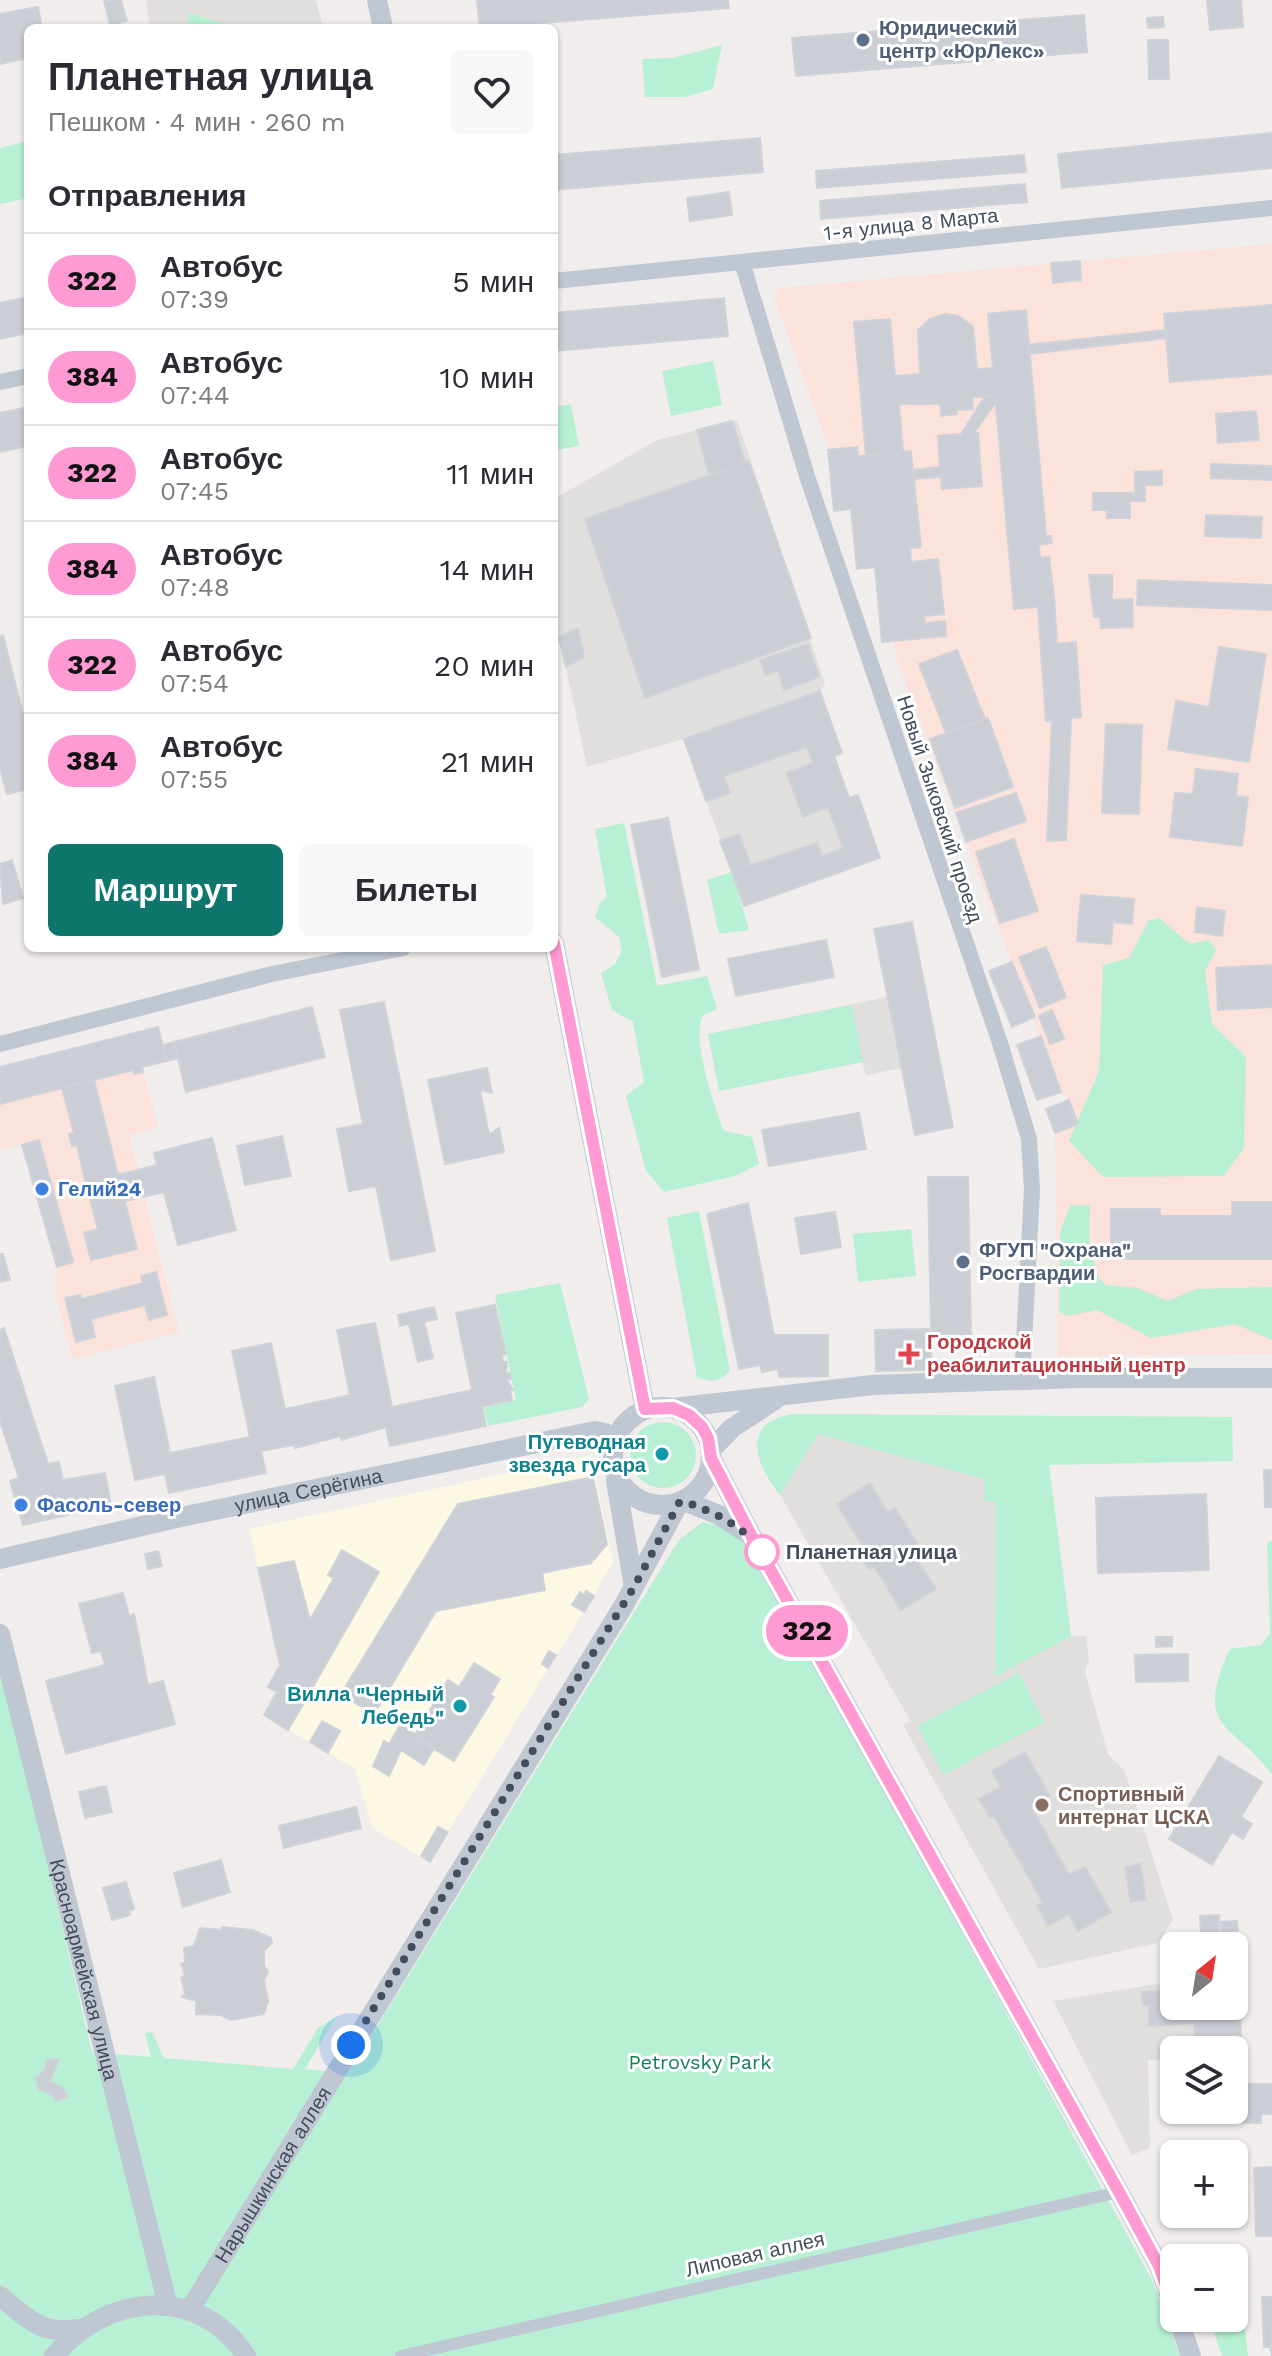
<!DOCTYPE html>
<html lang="ru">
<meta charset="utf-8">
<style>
:root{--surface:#fff;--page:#f7f7f7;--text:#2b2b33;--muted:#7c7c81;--line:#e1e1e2;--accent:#0f766e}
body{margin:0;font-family:"Work Sans",sans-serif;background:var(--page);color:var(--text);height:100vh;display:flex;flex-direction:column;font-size:30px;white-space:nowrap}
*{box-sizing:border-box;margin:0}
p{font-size:26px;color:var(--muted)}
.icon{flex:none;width:44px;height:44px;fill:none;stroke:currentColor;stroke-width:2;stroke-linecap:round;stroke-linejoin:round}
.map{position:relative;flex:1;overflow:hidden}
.panel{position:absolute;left:24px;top:24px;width:534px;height:928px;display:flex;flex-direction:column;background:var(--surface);border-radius:12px;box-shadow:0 2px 6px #0004}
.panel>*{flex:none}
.badge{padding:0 16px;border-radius:26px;font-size:28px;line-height:52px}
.needle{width:52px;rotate:30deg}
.controls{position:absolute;left:1160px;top:1932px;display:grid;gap:16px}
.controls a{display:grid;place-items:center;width:88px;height:88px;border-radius:12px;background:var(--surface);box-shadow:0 2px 6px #0004;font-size:40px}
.you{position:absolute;width:40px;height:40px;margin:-20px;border:6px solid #fff;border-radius:50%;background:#1a73e8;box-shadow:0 0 0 12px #1a73e833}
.map>.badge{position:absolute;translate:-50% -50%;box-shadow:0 0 0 4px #fff}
h2{padding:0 24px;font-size:30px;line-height:72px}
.round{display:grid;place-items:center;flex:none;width:84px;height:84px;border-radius:12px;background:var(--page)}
.headline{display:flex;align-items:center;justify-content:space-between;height:136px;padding:0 24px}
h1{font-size:38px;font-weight:700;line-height:60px}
.button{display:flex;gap:16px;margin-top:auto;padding:16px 24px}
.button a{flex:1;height:92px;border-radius:12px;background:var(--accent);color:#fff;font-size:32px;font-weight:700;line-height:92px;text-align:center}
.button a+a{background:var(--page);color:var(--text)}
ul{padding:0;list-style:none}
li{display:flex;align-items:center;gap:24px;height:96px;padding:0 24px;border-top:2px solid var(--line)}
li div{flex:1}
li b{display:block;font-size:30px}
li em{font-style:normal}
li .badge{min-width:88px;font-weight:700;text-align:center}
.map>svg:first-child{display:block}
</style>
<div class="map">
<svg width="1272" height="2356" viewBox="0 0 1272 2356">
<rect width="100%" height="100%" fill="#f0edec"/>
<path fill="#fcf8e4" d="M591,1455L613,1563L430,1862L372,1828L355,1769L264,1715L277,1692L268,1687L280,1665L249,1529Z"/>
<path fill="#e1dede" d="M146,0H316L323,28H150Z
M737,420L825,684L820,691L842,753L834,757L849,798L858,795L880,858L744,906L684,739L587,767L554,611V499L657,440Z
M887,997L902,1068L866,1075L862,1062L719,1091L708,1034Z
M818,1433L984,1479L996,1501L995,1676L1071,1636H1086L1089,1660L1085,1672L1108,1754L1125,1771L1173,1920L1158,1943L1039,1969L903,1725L910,1720L780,1495Z
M1234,1972H1239L1241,2036H1200L1197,2050H1174V2060H1148L1150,2148L1132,2155L1053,2001L1174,1981V2006H1234Z"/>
<path fill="#fbe2db" d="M1272,244V1354L1058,1356L1055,1133L1078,1123L1069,1100L1061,1092L896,657L894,641L882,642L875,568L857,569L851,509L774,297L780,288Z
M158,1027L167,1061L142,1067L158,1127L129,1135L179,1332L72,1359L55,1292L57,1267L73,1261L39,1141L0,1150V1067Z"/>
<path fill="#b8f0d5" d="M190,13L238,28H186Z
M722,45L713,89L685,97H645L642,59L673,58Z
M28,141V198L0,204V148Z
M713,361L722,405L671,416L662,371Z
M571,404L579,446L557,450L554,407Z
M624,823L657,986L707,976L717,1009L703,1015C691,1040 714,1104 724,1131L752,1137L759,1164L735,1176L664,1192L646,1171L626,1096L644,1082L633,1022L612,1010L601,973L615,964L622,951L619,937L595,917L600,903L607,897L595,829Z
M732,872L749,930L719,934L707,880Z
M1159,918L1190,944L1208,940L1216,950L1205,971L1212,1024L1246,1057L1244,1148L1224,1176L1103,1177L1069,1141L1099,1071L1103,965L1129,958L1148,921Z
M852,1005L863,1062L719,1091L708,1034Z
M1070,1205L1090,1206L1089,1237L1098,1278L1106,1285L1137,1288L1168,1301L1196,1289L1272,1287V1340L1235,1324L1151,1338L1097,1310L1067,1316L1059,1311L1060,1233Z
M699,1211L730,1371C720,1382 711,1383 697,1377L667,1218Z
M911,1229L916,1276L858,1282L853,1234Z
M560,1283L589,1399L582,1407L488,1426L484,1408L516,1400L495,1295Z
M796,1414L1232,1417L1233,1461L1049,1465L1071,1636L995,1677L996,1502L984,1501V1479L818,1434L780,1495C755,1464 739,1420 796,1414Z
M630 1455a33 33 0 1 1 66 0a33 33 0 1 1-66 0Z
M703,1522C730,1526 741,1540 758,1559L1153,2282L1180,2356H0V1665L92,2052L151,2057L145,2033L152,2032L164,2058L293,2069L318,2028L336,2017L305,2069L348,2073L679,1540Z
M1272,1541V1775C1235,1722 1191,1733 1230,1649L1261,1645L1270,1633L1267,1543Z
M1019,1673L1044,1722L943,1775L917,1726Z
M1234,2285L1241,2293L1248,2356H1222L1209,2318H1234Z"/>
<path fill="#cbced5" stroke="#d0d2d9" stroke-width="2" d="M104,0H121L127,21L110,25Z
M477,0H728L729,8L480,28Z
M1207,0H1241L1243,27L1210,30Z
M38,7L42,28H28V58L0,64V14Z
M1084,15L1087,52L796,76L792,38Z
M1163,17L1164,27L1148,28L1147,18Z
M1148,40H1168L1169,79H1149Z
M1272,133V168L1062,188L1058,154Z
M760,138L763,172L554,190V155Z
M1024,155L1026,172L817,188L816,171Z
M1025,184L1027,202L821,219L820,201Z
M729,192L732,215L690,221L687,198Z
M1080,261L1081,280L1053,283L1051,263Z
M28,297V333L0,339V303Z
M724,298L728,336L554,351V313Z
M1272,305V374L1170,382L1164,314Z
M1026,310L1046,536H1051L1052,543L1039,545L1040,558L1049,557L1054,597H1046L1047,606L1014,609L995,395L972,397L973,409L957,410V414L941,416L940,404H899L903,452L866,455L854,322L890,319L895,376L920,374L918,330L930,319L945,314L958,316L973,326L977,369L993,368L988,314Z
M1165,330L1166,338L1029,354L1028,345Z
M995,395L996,402L974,433H978L982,486L942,489L941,477L914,479L913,470L940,467L938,436L961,434L985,396Z
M28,407V446L0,452V413Z
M1256,411L1259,440L1218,443L1216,414Z
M732,421L745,462L709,475L697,430Z
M857,447L858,456L911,451L921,547L910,548L911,562L938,559L944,614L924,616L925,623L945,621L946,636L882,642L875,567L857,569L851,509L834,511L828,450Z
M749,461L811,638L645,698L585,519Z
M1211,464L1272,466V480L1211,478Z
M1162,471V485H1145V501H1130V518H1107V510H1093V493H1135V472Z
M1206,515L1262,517L1261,538L1205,536Z
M1089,575H1112V600L1132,599L1133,627L1101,628L1100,617H1094Z
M1138,580L1272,585V610L1137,605Z
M1046,597H1054L1057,644L1076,642L1081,717L1071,718L1066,840L1047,841L1052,721H1046L1038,607L1047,606Z
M578,628L584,657L566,667L559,637Z
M3,635L28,734V789L7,794L0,768V636Z
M808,644L819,677L784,690L778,670L766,675L760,660Z
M1219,647L1266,654L1249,762L1168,749L1176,701L1209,707Z
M957,650L985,719L946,733L919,664Z
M820,691L842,753L834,756L849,798L858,795L880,858L744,906L732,872L817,843L822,856L843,848L828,807L803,817L787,773L813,763L807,747L724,776L730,793L706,801L684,739Z
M988,718L1013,787L955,808L930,739Z
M1106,724L1142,725L1139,814L1102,813Z
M1196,769L1238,774L1236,796L1248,797L1242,846L1170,837L1175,793L1193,794Z
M1016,793L1026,821L966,842L956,813Z
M668,818L699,969L662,977L631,825Z
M739,834L751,866L732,872L720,841Z
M1014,839L1038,911L1000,923L976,852Z
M12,860L23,898L3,904L0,864Z
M1081,895L1134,899L1132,924L1113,922L1111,944L1077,941Z
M1197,907L1225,911L1222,936L1195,932Z
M912,922L953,1127L915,1135L874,929Z
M826,940L834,977L736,996L728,959Z
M1046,947L1066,997L1040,1008L1019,957Z
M1012,962L1035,1017L1012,1027L989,971Z
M1272,965V1007L1218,1010L1216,968Z
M384,1002L435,1251L391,1260L376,1186L349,1191L337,1129L363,1124L340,1010Z
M312,1007L325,1057L186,1092L174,1042Z
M1052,1010L1064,1039L1050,1044L1039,1016Z
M158,1027L167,1061L142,1067L143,1072L134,1074L133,1070L0,1104V1067Z
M1041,1036L1061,1092L1037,1100L1017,1045Z
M174,1042L178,1058L167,1061L163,1045Z
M487,1068L492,1093L480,1090L489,1135L499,1128L504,1152L445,1164L428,1080Z
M94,1080L118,1175L157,1165L154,1153L212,1138L236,1230L178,1245L164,1192L125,1201L137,1249L91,1260L84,1233L98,1229L89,1195H86L83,1185L86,1184L77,1145L72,1146L69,1134L74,1133L62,1088Z
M1069,1100L1078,1124L1055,1133L1046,1109Z
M859,1113L866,1149L769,1166L762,1130Z
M282,1136L291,1176L245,1185L237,1146Z
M39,1140L73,1262L57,1267L22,1145Z
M928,1177H968L971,1334H931Z
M1232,1202H1272V1259H1111V1209H1160V1216H1232Z
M748,1203L774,1335H828V1376L779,1377L778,1369L762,1372L760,1365L739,1369L707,1214Z
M835,1212L841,1247L801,1254L795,1218Z
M0,1254H3L10,1280L0,1282Z
M156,1272L167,1315L149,1320L145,1305L91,1319L95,1337L76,1342L65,1298L80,1295L81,1299L143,1283L141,1276Z
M495,1305L506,1354L502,1355L503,1362H507L506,1374L510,1373L511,1379L507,1380L513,1390L510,1391L512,1400L482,1407L486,1426L390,1446L386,1427L341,1440V1436L295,1448L294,1445L261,1451L266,1473L169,1493L165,1474L135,1480L115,1386L154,1377L170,1453L250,1437L232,1351L271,1343L285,1409L350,1395L337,1330L375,1323L392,1407L472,1390L456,1313Z
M434,1307L437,1319L424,1322L433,1358L418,1362L409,1324L400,1326L398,1315Z
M4,1328L48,1464L59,1462L63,1480L105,1473L111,1505L23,1525L10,1481L19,1478L0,1421V1330Z
M931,1329V1370L876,1371L875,1330Z
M1264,1470H1272V1507H1265Z
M593,1477L607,1544L591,1563L542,1573L545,1590L436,1611L374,1714L341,1694L458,1504Z
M870,1483L888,1513L895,1508L924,1555L917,1560L936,1589L901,1610L874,1566L869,1569L857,1551L864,1548L837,1504Z
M1206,1494L1209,1570L1098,1573L1096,1498Z
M342,1550L379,1572L314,1685L280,1665L258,1568L294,1561L310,1620L334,1578L328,1575Z
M158,1551L162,1566L148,1569L145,1554Z
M586,1591L594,1596L584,1612L572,1605L580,1592L584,1595Z
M123,1593L129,1616L134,1614L148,1685L163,1681L175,1724L66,1754L46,1681L105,1665L101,1651L92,1653L79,1604Z
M1156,1637H1172V1646L1156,1647Z
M549,1651L556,1655L548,1668L542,1664Z
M1188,1654V1681L1136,1682L1135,1655Z
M474,1663L500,1679L490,1695L494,1697L454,1761L419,1740L421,1736L416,1733L448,1680L459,1687Z
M280,1665L314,1685L288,1730L264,1715L277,1692L268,1687Z
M322,1721L340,1731L328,1753L310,1742Z
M401,1724L434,1748L424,1765L401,1750L389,1776L373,1766L384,1741L389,1744Z
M1025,1752L1050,1796L1031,1807L1069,1875L1085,1867L1111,1912L1078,1931L1069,1914L1048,1926L1037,1906L1043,1903L994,1816L990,1818L979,1799L1001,1787L992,1771Z
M1219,1756L1262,1782L1241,1817L1252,1824L1247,1832L1243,1839L1232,1832L1212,1865L1169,1839Z
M106,1786L112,1812L85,1818L79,1792Z
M356,1807L361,1828L284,1848L279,1826Z
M438,1827L448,1832L430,1862L421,1856Z
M221,1860L230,1892L183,1907L174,1873Z
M1140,1864L1146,1900L1131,1902L1125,1867Z
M126,1882L134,1909L129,1911L130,1915L112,1920L103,1888Z
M1219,1915V1935L1201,1936L1200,1916Z
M1237,1921L1238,1934H1222L1221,1922Z
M222,1927L252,1930L271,1938L272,1943L264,1951V1966L268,1971L264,1981L268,2001L264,2014L232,2020L220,2015L196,2014V2001L182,1997L185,1993L181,1978L185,1975L181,1964L185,1962L184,1948L194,1946L200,1928L222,1930Z
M1234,1972H1239L1241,2036H1232V2050H1197L1200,2036L1195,2037L1194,2023L1149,2026V2005H1143L1142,1992L1164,1991V1987L1174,1986V2006H1234Z
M1234,2053L1245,2054L1244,2084H1272V2114H1261V2123L1195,2121L1190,2116L1192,2111L1234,2110Z
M59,2059L50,2081L62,2087L68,2097L56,2101L50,2093L39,2090L36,2078L45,2070L47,2060Z
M1272,2167V2236H1256L1254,2168Z
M1262,2297H1272V2356L1270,2347H1264Z"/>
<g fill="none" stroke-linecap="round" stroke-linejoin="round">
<path stroke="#bfc7d3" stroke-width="12" d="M401,2356L1119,2192"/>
<path stroke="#bfc7d3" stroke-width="16" d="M742,262L807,476L1000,1043L1029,1139L1032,1190L1022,1380
M554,281L1272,208
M0,382L28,376
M0,1044L272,974L403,948"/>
<g stroke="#bfc7d3" stroke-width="20">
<path d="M377,0L383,28"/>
<path d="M554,943L645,1409"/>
<circle cx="662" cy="1456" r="49"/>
<path d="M673,1408L873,1385L1080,1378H1272"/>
<path d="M711,1450L732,1428L776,1399"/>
<path d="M711,1458L752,1537L1119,2192L1159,2266L1174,2306"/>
<path d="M616,1481L634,1587"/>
<path d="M684,1501L719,1515L748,1534"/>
<path id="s1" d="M0,1559L181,1517L595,1431L605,1433L614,1441"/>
<path id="s2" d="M0,1634L168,2306"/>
<path d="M0,2296C28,2319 40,2335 79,2329"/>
<path id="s3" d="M189,2311L624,1605L679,1503"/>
<path d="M1178,2318L1191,2356"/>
<path d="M54,2356C105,2294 198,2283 246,2356"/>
</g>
</g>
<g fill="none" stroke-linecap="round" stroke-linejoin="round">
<defs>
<path id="line" d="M554,943L645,1409L673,1408L689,1415L702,1427L708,1438L711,1458L752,1537L1119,2192L1159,2266L1174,2306"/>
</defs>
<use href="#line" stroke="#fff" stroke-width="18"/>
<use href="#line" stroke="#ff9ad2" stroke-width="12"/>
<path stroke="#444d5b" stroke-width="8" stroke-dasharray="0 14.4" d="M351,2045L634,1587L679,1503L684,1501C717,1514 745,1526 764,1555L762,1552"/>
</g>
<g fill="#5c6f8a" stroke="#fff" stroke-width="3">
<circle cx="863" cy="40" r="8"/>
<circle cx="963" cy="1262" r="8"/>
</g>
<g fill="#3f7fe0" stroke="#fff" stroke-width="3">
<circle cx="42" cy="1189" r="8"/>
<circle cx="21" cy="1505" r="8"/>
</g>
<path fill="#e0444e" stroke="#fff" stroke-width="3" d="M905 1342h8v8h8v8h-8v8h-8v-8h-8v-8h8z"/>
<g fill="#0f9aa8" stroke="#fff" stroke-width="3">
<circle cx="662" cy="1454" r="8"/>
<circle cx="460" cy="1706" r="8"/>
</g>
<circle fill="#fff" stroke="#ff9ad2" stroke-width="4" cx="762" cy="1552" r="16"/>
<circle fill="#8d6e63" stroke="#fff" stroke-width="3" cx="1042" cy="1805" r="8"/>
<g text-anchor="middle" stroke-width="6" stroke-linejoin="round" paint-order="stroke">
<g font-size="20" font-weight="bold" fill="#4e5e75" stroke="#fff" text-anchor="start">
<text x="879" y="35">Юридический<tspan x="879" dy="23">центр «ЮрЛекс»</tspan></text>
<text x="979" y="1257">ФГУП "Охрана"<tspan x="979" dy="23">Росгвардии</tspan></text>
</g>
<g font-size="20" fill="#444d5b" stroke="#fff">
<text transform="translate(911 224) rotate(-6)" y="7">1-я улица 8 Марта</text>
<text transform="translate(940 809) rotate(72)" y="7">Новый Зыковский проезд</text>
<text dy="7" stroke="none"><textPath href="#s1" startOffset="316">улица Серёгина</textPath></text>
<text dy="7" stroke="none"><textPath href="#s2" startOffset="346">Красноармейская улица</textPath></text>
<text dy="7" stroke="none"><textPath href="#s3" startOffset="160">Нарышкинская аллея</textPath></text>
<text transform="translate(755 2254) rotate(-13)" y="7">Липовая аллея</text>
</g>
<g font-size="20" font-weight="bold" fill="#366cbe" stroke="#fff" text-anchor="start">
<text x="58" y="1196">Гелий24</text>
<text x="37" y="1512">Фасоль-север</text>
</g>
<g font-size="20" font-weight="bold" fill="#be3a42" stroke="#fff" text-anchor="start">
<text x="927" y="1349">Городской<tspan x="927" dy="23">реабилитационный центр</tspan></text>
</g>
<g font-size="20" font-weight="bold" fill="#0d838f" stroke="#fff" text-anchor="end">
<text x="646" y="1449">Путеводная<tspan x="646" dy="23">звезда гусара</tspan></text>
<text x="444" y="1701">Вилла "Черный<tspan x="444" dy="23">Лебедь"</tspan></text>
</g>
<g font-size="20" font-weight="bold" fill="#444d5b" stroke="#fff" text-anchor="start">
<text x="786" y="1559">Планетная улица</text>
</g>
<g font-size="20" font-weight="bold" fill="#785e54" stroke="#fff" text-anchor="start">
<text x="1058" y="1801">Спортивный<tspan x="1058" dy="23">интернат ЦСКА</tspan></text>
</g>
<g font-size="20" fill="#137e56" stroke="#fff">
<text x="700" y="2069">Petrovsky Park</text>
</g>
</g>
</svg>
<div class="controls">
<a><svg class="needle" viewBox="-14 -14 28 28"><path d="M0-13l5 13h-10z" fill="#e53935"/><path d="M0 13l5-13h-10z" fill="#7c7c81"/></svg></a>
<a><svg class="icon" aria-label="layers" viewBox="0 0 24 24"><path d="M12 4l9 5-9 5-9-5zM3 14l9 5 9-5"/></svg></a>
<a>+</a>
<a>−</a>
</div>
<div class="you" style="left:351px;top:2045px"></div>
<b class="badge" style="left:807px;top:1631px;background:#ff9ad2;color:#111">322</b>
<section class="panel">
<div class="headline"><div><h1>Планетная улица</h1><p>Пешком · 4 мин · 260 m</p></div><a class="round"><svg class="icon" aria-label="heart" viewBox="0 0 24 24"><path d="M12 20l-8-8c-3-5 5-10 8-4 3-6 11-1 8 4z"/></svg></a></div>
<h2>Отправления</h2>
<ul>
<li><span class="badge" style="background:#ff9ad2;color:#111">322</span><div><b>Автобус</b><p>07:39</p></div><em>5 мин</em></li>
<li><span class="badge" style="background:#ff9ad2;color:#111">384</span><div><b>Автобус</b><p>07:44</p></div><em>10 мин</em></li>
<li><span class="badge" style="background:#ff9ad2;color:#111">322</span><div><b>Автобус</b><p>07:45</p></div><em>11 мин</em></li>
<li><span class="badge" style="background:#ff9ad2;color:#111">384</span><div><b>Автобус</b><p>07:48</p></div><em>14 мин</em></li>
<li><span class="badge" style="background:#ff9ad2;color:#111">322</span><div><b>Автобус</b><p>07:54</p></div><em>20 мин</em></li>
<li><span class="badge" style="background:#ff9ad2;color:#111">384</span><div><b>Автобус</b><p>07:55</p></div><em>21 мин</em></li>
</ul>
<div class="button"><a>Маршрут</a><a>Билеты</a></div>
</section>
</div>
